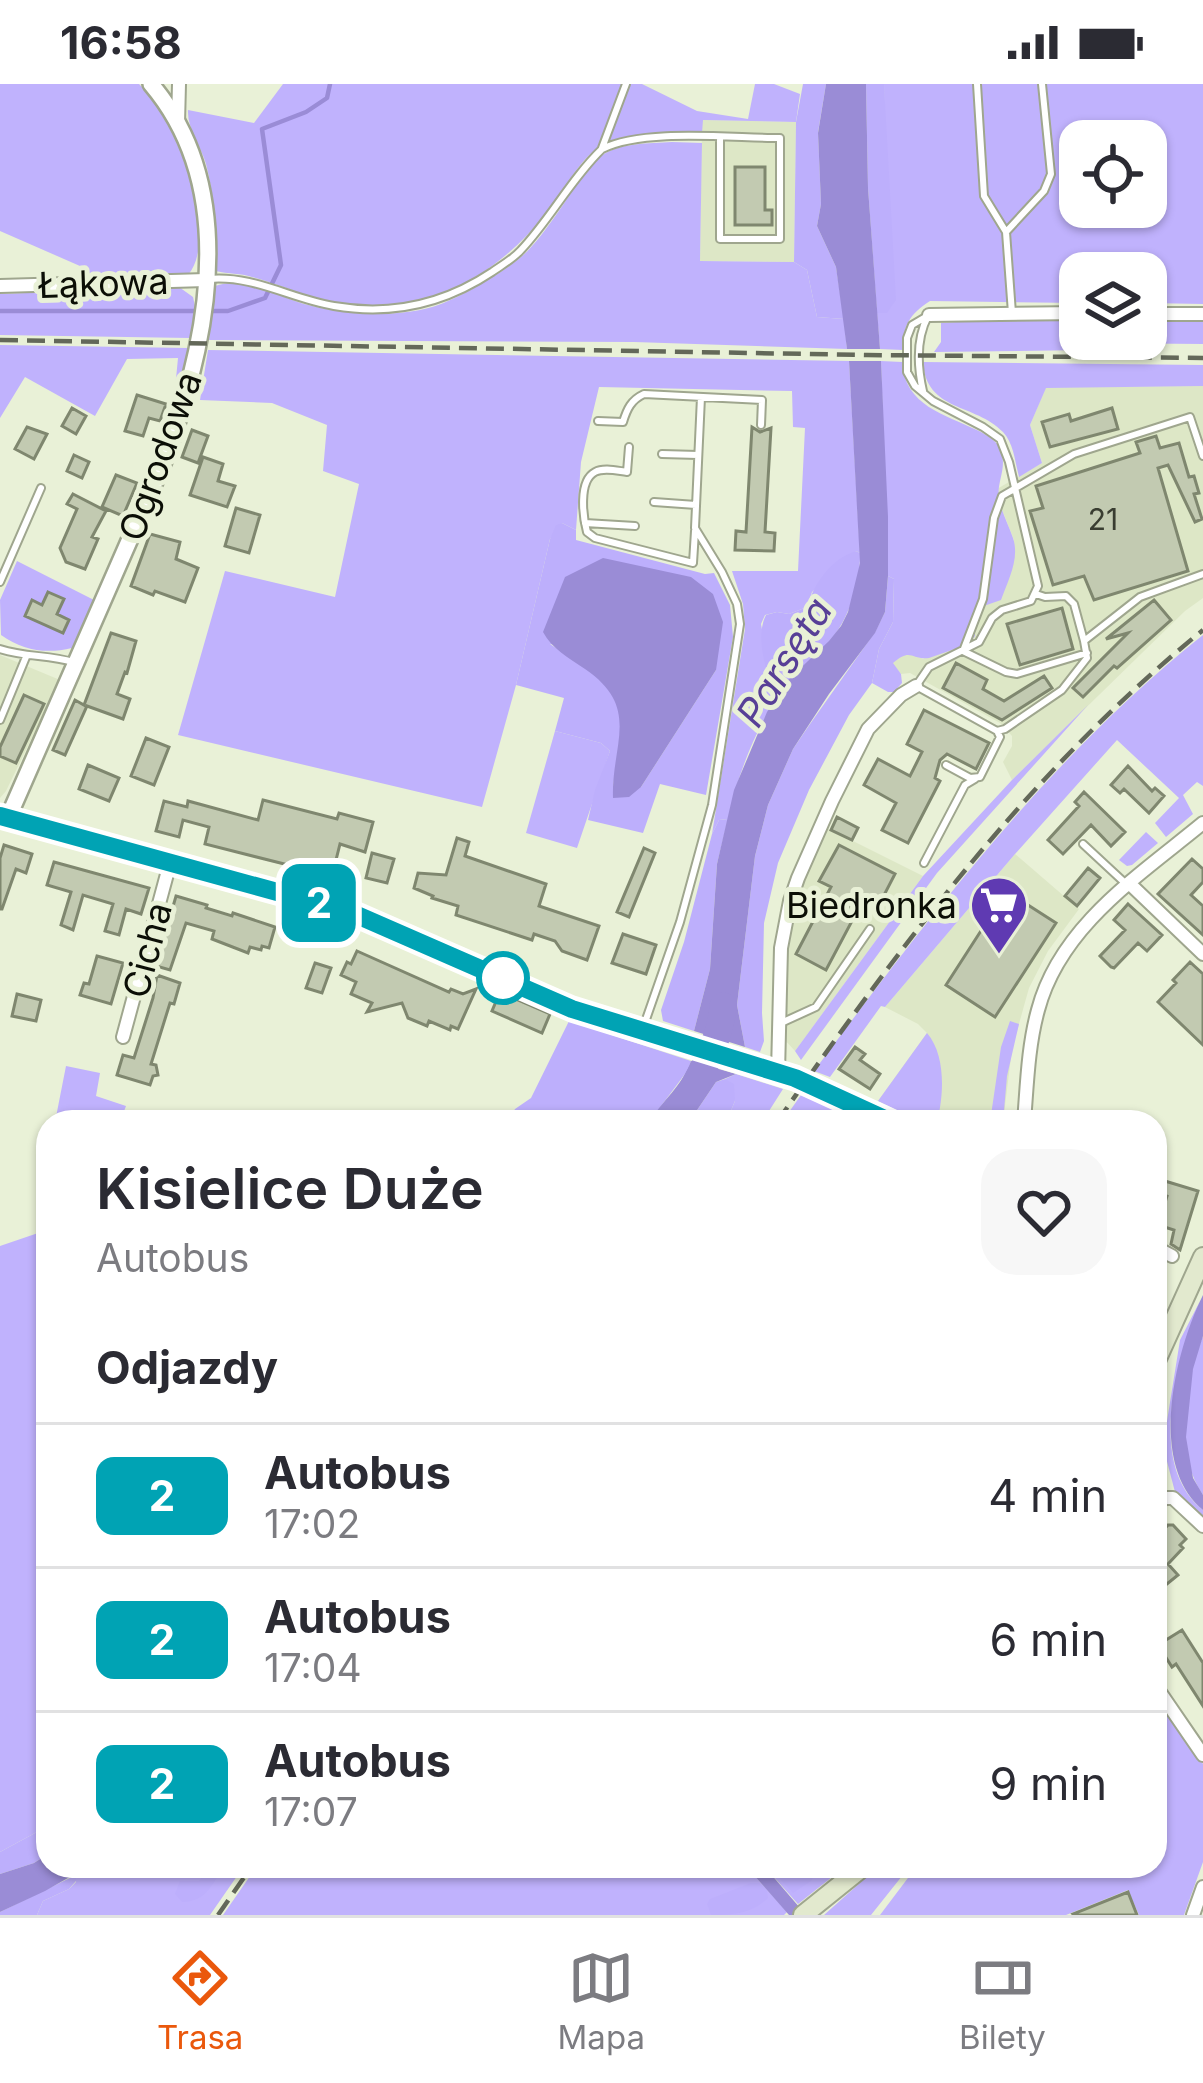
<!DOCTYPE html>
<html lang="pl">
<meta charset="utf-8">
<style>
:root{--surface:#fff;--page:#f7f7f7;--text:#2b2b33;--muted:#7c7c81;--line:#e1e1e2;--accent:#ea580c}
body{margin:0;font-family:Inter,sans-serif;background:var(--page);color:var(--text);height:100vh;display:flex;flex-direction:column;font-size:45px;white-space:nowrap}
*{box-sizing:border-box;margin:0}
p{font-size:39px;color:var(--muted)}
.icon{flex:none;width:66px;height:66px;fill:none;stroke:currentColor;stroke-width:2;stroke-linecap:round;stroke-linejoin:round}
.map{position:relative;flex:1;overflow:hidden}
.panel{position:absolute;left:36px;top:1026px;width:1131px;height:768px;display:flex;flex-direction:column;background:var(--surface);border-radius:36px;box-shadow:0 3px 9px #0004}
.panel>*{flex:none}
.badge{padding:0 24px;border-radius:18px;font-size:42px;line-height:78px}
.tools{position:absolute;left:1059px;top:36px;display:grid;gap:24px}
.tools a{display:grid;place-items:center;width:108px;height:108px;border-radius:24px;background:var(--surface);box-shadow:0 3px 9px #0004;font-size:60px}
.map>.badge{position:absolute;translate:-50% -50%;box-shadow:0 0 0 6px #fff}
h2{padding:0 60px;font-size:45px;line-height:108px}
.round{display:grid;place-items:center;flex:none;width:126px;height:126px;border-radius:36px;background:var(--page)}
.head{display:flex;align-items:center;justify-content:space-between;height:204px;padding:0 60px}
h1{font-size:57px;font-weight:600;line-height:90px}
ul{padding:0;list-style:none}
li{display:flex;align-items:center;gap:36px;height:144px;padding:0 60px;border-top:3px solid var(--line)}
li div{flex:1}
li b{display:block;font-size:45px}
li em{font-style:normal}
li .badge{min-width:132px;font-weight:700;text-align:center}
.status{display:flex;justify-content:space-between;align-items:center;height:84px;padding:0 60px;background:var(--surface);direction:ltr}
.status svg{height:33px;fill:currentColor}
.dock{display:flex;justify-content:space-around;align-items:center;height:168px;border-top:3px solid var(--line);background:var(--surface);font-size:33px;color:var(--muted)}
.dock a{display:grid;justify-items:center;gap:6px}
.dock .on{color:var(--accent)}
.map>svg:first-child{display:block}
</style>
<div class="status"><b>16:58</b><svg viewBox="0 0 49 12"><path d="M0 12V9h3v3zM5 12V6h3v6zM10 12V3h3v9zM15 12V0h3v12zM26 1h20v11H26zM47 4h2v5h-2z"/></svg></div>
<div class="map">
<svg width="1203" height="1831" viewBox="0 0 1203 1831">
<rect width="100%" height="100%" fill="#e9f1d7"/>
<path fill="#dde7c6" d="M702,36L796,38L794,178L700,177Z
M1203,302V514L1185,527L1012,696L1003,678L1012,662V652L1000,639L910,589L901,590L892,579L902,570H912L923,575L972,538L973,530L1014,456L999,418L997,405L1042,379L1030,341L1046,303Z
M0,571L60,596L6,707L0,714Z
M827,744L923,792L795,967L784,955L786,866L796,818Z
M1015,770L1079,825L1048,867L1029,904L1012,965L1003,1038H921L878,1017L927,949L918,940L885,923Z"/>
<path fill="#c0b2fd" fill-rule="evenodd" d="M0,0H139C155,16 167,34 177,55C192,86 213,162 188,191L85,193L80,182L0,147Z
M283,0H642L697,27L748,35L755,0H774L800,10L796,38L703,36L702,49C674,51 637,47 610,57C580,69 564,109 544,133C484,202 416,237 323,216C299,210 276,199 252,193C240,189 228,190 216,187C216,151 215,115 206,80C201,62 187,45 188,26L254,39Z
M884,0H1203V220L1146,219V189H1080V219L930,217C909,231 903,241 903,266L880,265L877,229H887ZM1080,57H1146V123H1080Z
M672,58L702,59L700,177L794,178L807,186L817,233L844,235L847,265L634,258L209,256L215,202C245,191 275,212 304,220C344,231 401,235 441,220C464,211 502,189 521,173C534,162 546,145 556,131C570,113 582,85 601,72C621,58 648,60 672,58Z
M179,203L193,213L195,222L190,254L0,251V210Z
M986,236H1080V255H1146V236H1203V260L1089,259L1087,266L934,268L941,258V239Z
M0,261L188,264L173,326L178,274L127,275L95,332L25,293L0,334Z
M208,266L849,277L860,469L856,467L812,508L807,523L789,530L777,528L765,531L761,540L772,600L782,605C756,644 738,689 728,735L719,736L712,750L745,545L743,520L732,487H798L805,344L793,343L792,307L599,303L581,378L576,446L562,439L550,455L516,601L482,723L178,651L225,487L335,513L359,400L323,387L327,341L272,319L200,316Z
M881,277L902,278C905,322 944,330 979,347C988,352 996,356 1000,365C1009,385 994,400 1000,419C1003,431 1009,442 1013,454C1020,475 1008,496 1001,516L978,524L973,530L975,552L969,560L929,574C911,576 911,563 893,579L901,590L902,599L894,608H888L872,599L879,565L893,538L894,495L888,492Z
M923,278L1203,281V302L1046,304L1030,341L1042,379L1019,393C1015,378 1014,360 1003,348C975,319 926,328 923,278Z
M17,477L94,516L72,564C47,570 23,567 1,551L0,516Z
M1203,551V702L1197,698L1183,711L1193,730L1166,753L1155,739L1179,714L1117,656L1015,770L885,923L881,922L830,993L814,987C931,830 1049,674 1203,551Z
M1088,621L937,789L801,976L795,967L923,792L1012,696Z
M555,647L601,659L610,667L577,764L526,749Z
M1146,748L1158,759L1132,781L1127,782L1119,776Z
M1010,937L1019,940L1007,992L1003,1038H990L1001,963Z
M927,949C946,971 944,1011 937,1038H921L878,1017Z
M66,982L100,989L96,1012L126,1022L120,1038H55Z
M736,990L783,1005L762,1038H726L735,1017L725,995Z
M801,1011L861,1038H782Z
M44,1147L48,1149V1742L0,1768V1162Z
M1200,1217C1178,1275 1145,1380 1203,1426V1433L1175,1408L1163,1362L1180,1256Z
M1203,1252V1411C1173,1367 1185,1299 1203,1252Z
M1155,1612L1203,1680V1778L1184,1831H1139L1128,1806L1066,1831H880L917,1782H1155Z
M89,1782H244L210,1831H37L43,1817L69,1805L76,1798V1791Z
M257,1782H746L787,1828L784,1831H223Z
M764,1782H846L798,1820Z
M879,1782H910L871,1831H824Z"/>
<path fill="#bdaffc" fill-rule="evenodd" d="M803,0H826L818,48L821,120L817,142L836,183L844,235L817,233L807,186L794,178L796,38Z
M866,0H884L896,216L887,229H877L868,104Z
M562,439L576,446V456L705,490L714,489L730,521L733,553L706,711L660,700L643,749L588,736L595,706L610,667L601,659L555,647L564,614L516,601L550,455L556,441ZM550,560L716,586L641,703L613,702C617,677 626,640 616,615C608,594 569,573 550,560Z
M856,467L860,469C861,497 849,536 829,558C814,574 795,586 782,605L772,601C764,582 756,550 766,531L777,528L789,530L807,523C815,498 831,475 856,467Z
M888,492L894,495L893,538L879,565L872,599L849,631L809,706L778,779L764,839L762,929L764,957L760,968L745,963L737,921L755,772L768,721L793,665L810,640L875,548L885,528Z
M728,735L717,780L710,885L694,947L663,937L661,926L684,858L712,750L719,736Z
M569,937L691,977L688,986L649,1038H508L515,1025L531,1014Z
M725,995L734,1000L735,1017L726,1038H689L716,998Z
M48,1742V1770L34,1779L0,1790V1768Z
M210,1782H226C210,1800 209,1817 182,1818L175,1810L180,1797H199Z
M795,1782H819L811,1797L793,1809L778,1793Z
M76,1791V1797L69,1805L43,1817L37,1831H0V1828Z
M751,1799H759L767,1806L768,1814C751,1830 733,1831 711,1831L707,1820L710,1815Z"/>
<path fill="#9a8cd6" d="M826,0H866L868,104L880,265H847L836,183L817,142L821,120L818,49Z
M849,277H881L888,433V492L885,528L875,549L829,610L793,665L768,721L755,772L737,921L745,963L694,947L710,885L717,780L734,706L767,628L788,596L829,557L841,542L848,528L860,479Z
M603,474L691,493L713,510L723,538L716,586L641,703L629,713L613,714C611,660 642,624 585,585C569,574 552,565 543,548L565,493Z
M691,977L736,990L716,998L689,1038H649C662,1017 683,1001 691,977Z
M1203,1211V1252L1193,1285L1186,1353L1193,1394L1203,1411V1426C1147,1381 1175,1267 1203,1211Z
M48,1770V1782H89L45,1807L0,1828V1790L34,1779Z
M746,1782H764L806,1831H789Z"/>
<g fill="none" stroke-linecap="round" stroke-linejoin="round">
<path stroke="#9a8cd6" stroke-width="4.5" d="M0,227H199
M210,227H228L265,214L281,181L262,45L306,28L327,14L330,0"/>
<path stroke="#9a8cd6" stroke-width="27" d="M673,1038C693,1003 720,963 723,922"/>
</g>
<path fill="#c2cab1" stroke="#7f876f" stroke-width="3" d="M735,83H765V126H772V141H735Z
M137,311L166,320L160,337L149,334L143,352L125,347Z
M72,324L86,332L76,350L62,342Z
M1112,324L1118,345L1050,363L1042,338L1069,330L1071,337Z
M27,343L47,350L34,375L15,365Z
M752,343L760,348L771,344L765,448L775,449L774,467L735,466L736,447L746,448Z
M192,346L208,352L198,379L182,373Z
M1156,352L1160,364L1179,359L1189,393L1194,392L1199,409L1194,410L1202,435L1195,438L1168,381L1158,384L1188,487L1094,516L1084,492L1053,501L1030,427L1043,424L1036,402L1140,369L1136,358Z
M74,371L89,378L82,394L67,387Z
M203,373L223,380L218,397L235,402L227,423L190,411Z
M116,391L137,399L123,432L102,423Z
M73,410L106,427L92,453L98,455L85,485L66,478L60,464L77,425L67,420Z
M236,424L260,431L249,469L225,462Z
M150,450L180,458L176,475L198,484L185,518L155,507L153,511L131,502Z
M48,508L64,515L57,530L69,536L63,549L25,532L32,516L42,521Z
M1154,516L1171,536L1117,584L1114,582L1083,613L1073,604L1128,549L1106,555Z
M1062,524L1073,565L1020,581L1007,540Z
M111,549L136,557L127,589L125,588L117,610L130,615L123,635L87,622L65,671L53,666L75,616L84,621Z
M956,579L987,596L983,605L1004,617L1044,592L1052,604L1002,636L943,604Z
M24,611L44,620L16,679L0,672V663Z
M924,626L989,659L976,685L947,670L940,676L935,694L940,697L908,759L882,746L896,719L864,701L878,675L910,692L922,668L907,660Z
M146,654L169,663L154,701L131,692Z
M88,681L119,694L109,717L79,705Z
M1128,682L1152,707L1155,704L1164,712L1149,729L1124,705L1120,709L1111,701Z
M1084,708L1125,748L1111,762L1091,741L1063,770L1048,756L1079,722L1075,718Z
M263,716L337,735L339,729L373,738L365,768L340,760L332,792L205,760L209,743L183,736L179,753L156,747L164,717L187,723L188,717L258,736Z
M837,733L858,744L852,756L831,746Z
M457,754L469,758L465,772L546,800L539,822L599,842L587,876L562,867L555,857L534,850L532,856L456,831L458,822L432,814L433,812L414,804L418,789L446,791Z
M4,761L32,770L26,789L16,785L2,825H0V774Z
M839,761L895,790L880,819L857,807L843,833L852,837L826,886L796,870L831,803L819,797Z
M644,764L655,769L629,833L617,828Z
M372,769L394,775L387,799L366,794Z
M1192,775L1203,785V798L1191,811L1203,822V851L1158,810Z
M54,778L149,804L141,830L126,825L119,851L105,847L113,820L83,811L73,846L61,841L71,808L47,801Z
M1088,784L1100,794L1077,822L1065,812Z
M997,801L1056,839L995,933L946,901L986,839L977,833Z
M176,812L207,821L206,824L232,832L233,829L275,843L269,864L262,862L261,866L250,863L248,869L212,855L214,847L186,839L170,886L156,882Z
M1128,820L1162,851L1147,867L1138,859L1114,884L1111,883L1100,872L1125,846L1114,836Z
M623,850L656,861L646,890L612,879Z
M357,867L449,908L451,905L463,910L476,905L458,945L451,942L450,946L429,937L427,942L408,934L402,919L367,928L372,919L351,910L356,898L341,891L347,878L351,880Z
M97,872L123,879L111,920L80,911L84,899L89,900Z
M1190,878L1203,890V961L1158,918L1176,899L1173,896Z
M315,879L331,884L322,909L306,904Z
M157,891L180,899L174,920L170,919L151,980L156,981L158,991L153,992L150,1001L117,991L123,971L134,974L153,914Z
M500,908L550,930L542,949L492,927Z
M17,910L41,916L36,937L12,932Z
M855,963L865,970L860,976L880,990L870,1005L839,985Z
M1155,1094L1198,1107L1180,1166L1171,1160L1174,1146L1158,1141L1167,1112L1155,1107Z
M1168,1441H1173L1186,1455L1180,1461L1183,1464L1168,1480L1178,1491L1167,1500L1159,1491L1155,1495V1455Z
M1182,1546L1203,1579V1622L1176,1580L1172,1583L1158,1561Z
M1128,1808L1137,1831H1074L1073,1830Z"/>
<g fill="none" stroke-linecap="round" stroke-linejoin="round">
<defs>
<path id="service" d="M977,0L984,112L1006,148L1012,229
M602,64L626,0
M1006,148L1044,107L1051,90L1042,0
M209,195C254,191 291,215 334,222C392,232 444,220 492,188C502,181 513,175 521,166C551,134 571,95 602,65C644,44 731,54 780,54V155H720V54
M929,231L912,241L907,254V288L915,302L933,317L983,343L1000,355L1009,378L1038,502L1031,517L1002,526L992,534L979,558L929,583L916,602L997,647L1005,645L1062,606L1087,574L1084,557L1140,513L1203,490
M923,307C917,281 916,255 928,232
M598,337L623,338C627,325 631,316 644,310L762,316L761,341
M629,363L627,388C618,387 604,383 595,388C578,397 583,433 587,448L595,454L693,479L695,447
M662,370L698,371
M654,418L696,421
M585,439L635,442
M0,498L41,404
M1036,510L1045,513L1066,512L1074,520L1084,557
M0,565C25,573 48,571 73,578
M1087,569L1017,590L1006,588L963,567L983,515L994,434L1002,412L1074,370L1190,333L1203,372
M0,636L26,573
M946,681L970,694L980,693L1000,653L997,647
M1083,760L1125,799
M924,779L965,701L975,695
M781,939L816,923L870,845
M643,944L680,838L712,721L740,540L737,520L722,488L695,444L701,313"/>
<path id="minor" d="M178,39L179,0
M0,202L206,196
M1146,230H1203
M929,231L1080,229
M1130,800L1203,870
M123,953L170,779
M778,989L781,864L790,817L798,794L832,717L868,645L901,611L916,602
M1024,1038C1027,1001 1028,962 1038,926C1060,842 1140,791 1203,739
M1155,1163L1172,1172
M1155,1423L1164,1414H1173L1203,1442
M1155,1601L1203,1671
M1193,1831L1203,1803"/>
<path id="tertiary" d="M0,732L350,828L572,925L795,994L891,1038
M8,734L164,377C208,259 240,105 151,0"/>
<path id="secondary" d="M1155,1279L1203,1173
M803,1831L864,1782"/>
</defs>
<use href="#service" stroke="#9fa68e" stroke-width="10"/>
<use href="#minor" stroke="#9fa68e" stroke-width="16"/>
<use href="#tertiary" stroke="#9fa68e" stroke-width="20"/>
<use href="#secondary" stroke="#9fa68e" stroke-width="22"/>
<use href="#service" stroke="#fff" stroke-width="6"/>
<use href="#minor" stroke="#fff" stroke-width="12"/>
<use href="#tertiary" stroke="#fff" stroke-width="15"/>
<use href="#secondary" stroke="#e2e9ce" stroke-width="18"/>
<path stroke="#636859" stroke-width="4.5" stroke-dasharray="18 9" stroke-linecap="butt" d="M0,256L867,271L1203,274
M777,1038C902,859 1033,684 1203,546
M218,1831L252,1782"/>
</g>
<g fill="none" stroke-linecap="round" stroke-linejoin="round">
<defs>
<path id="line" d="M0,732L350,828L572,925L795,994L891,1038"/>
</defs>
<use href="#line" stroke="#fff" stroke-width="27"/>
<use href="#line" stroke="#00a3b4" stroke-width="18"/>
</g>
<defs>
<symbol id="supermarket-pin" viewBox="-11 -11 22 30"><path d="M0 17L-7.5 6A9.5 9.5 0 1 1 7.5 6Z" fill="#5f3ab2" stroke="#e9f1d7"/><path d="M-6-5.5h2.5l.6 2H6L4.5 2H-2.5L-4.4-4H-6ZM-1.5 3.2a1.3 1.3 0 1 0 .1 0ZM3 3.2a1.3 1.3 0 1 0 .1 0Z" fill="#fff"/></symbol>
</defs>
<g fill-rule="evenodd">
<use href="#supermarket-pin" x="966" y="788" width="66" height="90"/>
</g>
<circle fill="#fff" stroke="#00a3b4" stroke-width="6" cx="503" cy="894" r="24"/>
<g text-anchor="middle" stroke-width="10" stroke-linejoin="round" paint-order="stroke">
<g font-size="30" fill="#393d31">
<text x="1103" y="446">21</text>
</g>
<g font-size="36" fill="#0b0e06" stroke="#e9f1d7">
<text transform="translate(103 199) rotate(-2)" y="13">Łąkowa</text>
<text transform="translate(160 372) rotate(-70)" y="13">Ogrodowa</text>
<text transform="translate(147 866) rotate(-75)" y="13">Cicha</text>
</g>
<g font-size="36" fill="#0b0e06" stroke="#e9f1d7" text-anchor="end">
<text x="957" y="834">Biedronka</text>
</g>
<g font-size="39" font-style="italic" fill="#573f97" stroke="#e9f1d7">
<text transform="translate(784 578) rotate(-58)" y="14">Parsęta</text>
</g>
</g>
</svg>
<div class="tools">
<a><svg class="icon" aria-label="locate" viewBox="0 0 24 24"><circle cx="12" cy="12" r="6"/><path d="M12 2v4M12 18v4M2 12h4M18 12h4"/></svg></a>
<a><svg class="icon" aria-label="layers" viewBox="0 0 24 24"><path d="M12 4l9 5-9 5-9-5zM3 14l9 5 9-5"/></svg></a>
</div>
<b class="badge" style="left:319px;top:819px;background:#00a3b4;color:#fff">2</b>
<section class="panel">
<div class="head"><div><h1>Kisielice Duże</h1><p>Autobus</p></div><a class="round"><svg class="icon" aria-label="heart" viewBox="0 0 24 24"><path d="M12 20l-8-8c-3-5 5-10 8-4 3-6 11-1 8 4z"/></svg></a></div>
<h2>Odjazdy</h2>
<ul>
<li><span class="badge" style="background:#00a3b4;color:#fff">2</span><div><b>Autobus</b><p>17:02</p></div><em>4 min</em></li>
<li><span class="badge" style="background:#00a3b4;color:#fff">2</span><div><b>Autobus</b><p>17:04</p></div><em>6 min</em></li>
<li><span class="badge" style="background:#00a3b4;color:#fff">2</span><div><b>Autobus</b><p>17:07</p></div><em>9 min</em></li>
</ul>
</section>
</div>
<nav class="dock">
<a class="on"><svg class="icon" aria-label="directions" viewBox="0 0 24 24"><path d="M12 3l9 9-9 9-9-9zM9 14v-3h6M13 9l2 2-2 2"/></svg>Trasa</a>
<a><svg class="icon" aria-label="map" viewBox="0 0 24 24"><path d="M3 6l6-2 6 2 6-2v14l-6 2-6-2-6 2zM9 4v14M15 6v14"/></svg>Mapa</a>
<a><svg class="icon" aria-label="tickets" viewBox="0 0 24 24"><path d="M3 7h18v10H3zM15 7v10"/></svg>Bilety</a>
</nav>
